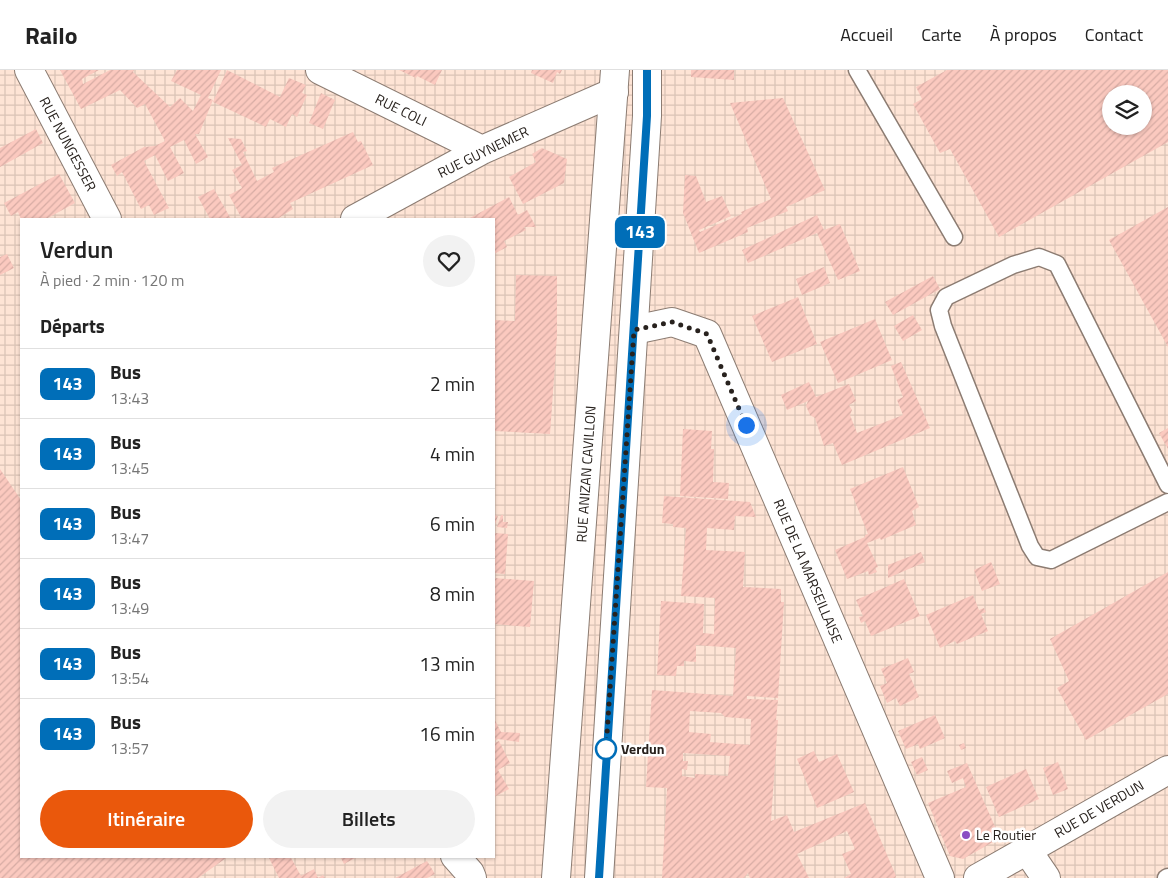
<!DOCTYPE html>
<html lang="fr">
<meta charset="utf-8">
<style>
:root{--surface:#fff;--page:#f2f2f2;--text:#222;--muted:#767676;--line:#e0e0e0;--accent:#ea580c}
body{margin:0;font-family:"Titillium Web",sans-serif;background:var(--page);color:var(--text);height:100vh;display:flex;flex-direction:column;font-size:19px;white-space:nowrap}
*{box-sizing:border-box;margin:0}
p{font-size:16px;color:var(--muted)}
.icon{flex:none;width:28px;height:28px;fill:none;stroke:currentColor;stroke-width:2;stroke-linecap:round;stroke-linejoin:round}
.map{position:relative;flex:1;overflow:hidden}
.sheet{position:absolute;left:20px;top:148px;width:475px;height:640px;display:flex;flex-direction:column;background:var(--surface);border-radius:0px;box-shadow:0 1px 4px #0004}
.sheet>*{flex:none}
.badge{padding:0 10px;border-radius:8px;font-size:18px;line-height:32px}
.buttons{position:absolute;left:1102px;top:15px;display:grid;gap:10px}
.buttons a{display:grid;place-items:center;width:50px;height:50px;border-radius:50%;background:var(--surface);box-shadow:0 1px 4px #0004;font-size:25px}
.you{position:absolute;width:25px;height:25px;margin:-12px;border:4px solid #fff;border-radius:50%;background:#1a73e8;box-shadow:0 0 0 8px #1a73e833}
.map>.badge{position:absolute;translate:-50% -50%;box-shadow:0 0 0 2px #fff}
h2{padding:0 20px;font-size:19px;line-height:45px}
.round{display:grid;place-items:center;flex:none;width:52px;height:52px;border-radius:26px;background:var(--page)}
.summary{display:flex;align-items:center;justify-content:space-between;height:85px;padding:0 20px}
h1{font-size:24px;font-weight:600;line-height:38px}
.primary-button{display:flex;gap:10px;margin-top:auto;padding:10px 20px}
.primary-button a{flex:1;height:58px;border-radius:30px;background:var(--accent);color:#fff;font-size:20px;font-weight:600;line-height:58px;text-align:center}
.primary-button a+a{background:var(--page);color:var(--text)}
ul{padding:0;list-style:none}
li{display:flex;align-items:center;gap:15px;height:70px;padding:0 20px;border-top:1px solid var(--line)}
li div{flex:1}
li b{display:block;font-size:19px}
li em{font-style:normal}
li .badge{min-width:55px;font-weight:700;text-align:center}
header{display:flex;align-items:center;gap:30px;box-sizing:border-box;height:70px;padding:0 25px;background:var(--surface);border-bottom:1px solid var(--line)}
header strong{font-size:24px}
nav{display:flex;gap:28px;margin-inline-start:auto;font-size:18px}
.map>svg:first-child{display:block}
</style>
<header>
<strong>Railo</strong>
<nav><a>Accueil</a><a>Carte</a><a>À propos</a><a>Contact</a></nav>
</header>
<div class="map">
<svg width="1168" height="808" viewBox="0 0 1168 808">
<defs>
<pattern id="industrial-grid" width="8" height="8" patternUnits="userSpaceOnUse" patternTransform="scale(1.25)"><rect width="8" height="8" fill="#fee4d5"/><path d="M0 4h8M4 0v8" fill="none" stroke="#dac3b6"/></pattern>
<pattern id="building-hatch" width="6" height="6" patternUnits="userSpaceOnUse" patternTransform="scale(1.25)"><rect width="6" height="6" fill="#fbc9bf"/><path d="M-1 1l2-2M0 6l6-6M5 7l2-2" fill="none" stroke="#d7aca4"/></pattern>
</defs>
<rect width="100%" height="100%" fill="#fef2ec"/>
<path fill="url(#industrial-grid)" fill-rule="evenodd" d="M0,0H1168V808H0ZM1111,24H1144V56H1111ZM21,149H494V786H21Z"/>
<path fill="url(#building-hatch)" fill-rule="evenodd" d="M60,0H99L82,9L83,14L110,0H134L133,2L170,37L180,28L193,41L201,25L171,11L177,0H221L208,28L213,30L199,64H195L208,87L196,94L184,70L170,77L184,103L168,111L155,85L144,91L169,138L154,145L149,135L141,139L122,102L117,106L111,95L144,77L155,76L165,71L145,34L137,38L120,20L81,39Z
M227,0L280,27L289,8L306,15L302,23L307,25L297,47L292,44L286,57L270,49L266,57L213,32Z
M399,0H442L435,15L417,6L416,8Z
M532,0H562L560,4L557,2L553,13L531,3Z
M691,0H734V10L691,7Z
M947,0H1168V72L999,167L950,79L940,83L913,34L922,29L916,17ZM1111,24H1144V56H1111Z
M321,23L335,30L323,59L309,53Z
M783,28L825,120L786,137L788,141L747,158L748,162L699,183L683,143L685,105L696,106L706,132L722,126L731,146L699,160L700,162L742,144L741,142L771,129L730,33Z
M36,59L43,73L0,97V78Z
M353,62L358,72L361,71L373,95L290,133L293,139L277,149H242L229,125L242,118L232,100L242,95L228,68L241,69L247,81L243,82L257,111L274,102L272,98Z
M542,78L567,89L564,113L523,134L509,107L536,92L532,84Z
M59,104L75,133L46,149H21L18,142L11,146L4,133Z
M214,119L231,149H210L198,127Z
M509,127L518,145L527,140L536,157H524L526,160L504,171L507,177L494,184V149H468Z
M1168,137V277L1109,170Z
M817,145L824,160L840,154L860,201L838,210L817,163L748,193L742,180Z
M7,184L14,198L0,205V187Z
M824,197L830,213L802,225L796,209Z
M516,205L557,206V266L550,364L494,361V250L515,251Z
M933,206L940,219L893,245L885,232Z
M798,227L817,274L772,292L752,246Z
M913,245L922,260L903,271L894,256Z
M875,249L892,290L838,313L820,272Z
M901,292L930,358L842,395L833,373L824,376L815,348L810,345L806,336L808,331L787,340L781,325L809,312L816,327L849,314L856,331L849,335L852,340L850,345L857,363L903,345L897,330L903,327L891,296Z
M1168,358V379L1159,363Z
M683,359L712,361L711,379H714L713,412L729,413L728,429L680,426Z
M903,397L919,437L912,441L916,455L881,470L880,468L867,473L878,497L875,498L877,502L869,505L868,501L847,509L835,480L865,467V465L868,464L850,419Z
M0,399L21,430V786H229L198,808H0Z
M664,426L750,432L756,447L735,446L734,460L707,458L706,480L745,482L743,517L781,519V532H784L778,628L747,626V629L778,630L776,650H778L771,751L787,745L794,762L865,733L896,806L895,808H844L851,804L842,784L855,779L847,761L797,784L809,808H750L748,803L744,808H662L667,718L646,717L652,620L733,626L736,578L696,575V592L684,591V596H677L676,606L657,605L661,531L704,534L703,563L714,564L715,528L681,526L686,458L673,457V454L662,453ZM690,641L721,643L725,647L751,649L750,675L710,672L711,664L689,662ZM683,683L730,686L728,706L695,704V708L682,706V699L687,700L688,691H683Z
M494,445L498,446L494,457Z
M501,445H503V452H508L507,458L497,457Z
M495,463L508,464L505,504L494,503V469Z
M921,482L925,492L888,508V495Z
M991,492L1000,514L982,521L974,500Z
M1168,502V624L1086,670L1057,618L1069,611L1050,569Z
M494,508L534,511L530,557L494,554Z
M904,509L920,546L871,566L865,551L861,553L859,547L863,546L856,530Z
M973,525L979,540L984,538L986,542L981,544L988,561L957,574L955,571L940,578L926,545Z
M908,588L914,602L909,604L919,627L900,636L896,628L887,633L880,616L887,613L881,599Z
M935,645L945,668L920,679L918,674L906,679L898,661Z
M494,648L501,662L520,663L519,672L498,669L494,671Z
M499,671L510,693L498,700L509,719L494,727V673Z
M964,673L966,678L961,680L959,675Z
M814,681L819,692L837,684L854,722L817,738L797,689Z
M922,687L928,700L917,705L911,692Z
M1058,692L1068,719L1053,725L1043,698Z
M967,693L1000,768L963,789L950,786L928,733L966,717L963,708L952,713L947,701Z
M1026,699L1039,729L999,747L986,717Z
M268,786H290L301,806L314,799L318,808L323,805L325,808H279Z
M340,786H359L344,794Z
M427,791L435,804L427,808H395Z"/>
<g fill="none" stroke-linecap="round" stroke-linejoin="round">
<defs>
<path id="service" d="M857,0L954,167
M1168,415L1057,194L1039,187L1013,195L946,227L939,240L943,256L1030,476L1037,487L1051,490L1168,432
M1166,808L1168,807"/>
<path id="minor" d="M29,0L107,149
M320,0L482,80
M355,149L482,80L614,22
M634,260L672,252L707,264L940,808
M1027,780L1046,808
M455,786L470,803L472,808
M978,808L1168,700"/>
<path id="secondary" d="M556,808L615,0
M599,808L647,46V0"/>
</defs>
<use href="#service" stroke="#8c7c72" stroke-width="19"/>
<use href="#minor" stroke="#8c7c72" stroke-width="30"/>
<use href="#secondary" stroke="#8c7c72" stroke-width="30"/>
<use href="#service" stroke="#fff" stroke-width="16"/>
<use href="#minor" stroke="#fff" stroke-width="28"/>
<use href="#secondary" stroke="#fff" stroke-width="28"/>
</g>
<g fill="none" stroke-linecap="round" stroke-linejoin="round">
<defs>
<path id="line" d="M599,808L647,46V0"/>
</defs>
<use href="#line" stroke="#fff" stroke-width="11"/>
<use href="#line" stroke="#006eb8" stroke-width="8"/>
<path stroke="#28221e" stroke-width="5" stroke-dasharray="0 9" d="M606,679L634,260L672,252L707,264L746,355"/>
</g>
<circle fill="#fff" stroke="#006eb8" stroke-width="2.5" cx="606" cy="679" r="10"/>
<circle fill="#8a4dc3" stroke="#fff" stroke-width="2" cx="966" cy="765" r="5"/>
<g text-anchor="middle" stroke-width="5" stroke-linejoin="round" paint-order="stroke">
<g font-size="14" fill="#28221e" stroke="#fff">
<text transform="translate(401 40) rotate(26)" y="5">RUE COLI</text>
<text transform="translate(68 74) rotate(62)" y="5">RUE NUNGESSER</text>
<text transform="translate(483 82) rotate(-26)" y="5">RUE GUYNEMER</text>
<text transform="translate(586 404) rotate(-86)" y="5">RUE ANIZAN CAVILLON</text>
<text transform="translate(808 501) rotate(67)" y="5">RUE DE LA MARSEILLAISE</text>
<text transform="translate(1099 739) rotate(-30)" y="5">RUE DE VERDUN</text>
</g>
<g font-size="14" font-weight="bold" fill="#28221e" stroke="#fff" text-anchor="start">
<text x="621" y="684">Verdun</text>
</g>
<g font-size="14" fill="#28221e" stroke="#fff" text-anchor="start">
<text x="976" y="770">Le Routier</text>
</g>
</g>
</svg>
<div class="buttons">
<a><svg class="icon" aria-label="layers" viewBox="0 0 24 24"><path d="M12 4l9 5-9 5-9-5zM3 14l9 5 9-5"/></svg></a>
</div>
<div class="you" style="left:746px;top:355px"></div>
<b class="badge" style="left:640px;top:162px;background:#006eb8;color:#fff">143</b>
<section class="sheet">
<div class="summary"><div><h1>Verdun</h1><p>À pied · 2 min · 120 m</p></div><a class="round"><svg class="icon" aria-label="heart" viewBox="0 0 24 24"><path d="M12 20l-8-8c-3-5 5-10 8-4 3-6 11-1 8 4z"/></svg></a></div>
<h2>Départs</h2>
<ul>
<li><span class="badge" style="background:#006eb8;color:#fff">143</span><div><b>Bus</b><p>13:43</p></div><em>2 min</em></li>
<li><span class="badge" style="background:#006eb8;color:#fff">143</span><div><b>Bus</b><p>13:45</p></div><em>4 min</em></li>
<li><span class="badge" style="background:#006eb8;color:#fff">143</span><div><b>Bus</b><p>13:47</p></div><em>6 min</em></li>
<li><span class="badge" style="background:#006eb8;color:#fff">143</span><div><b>Bus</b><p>13:49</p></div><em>8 min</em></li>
<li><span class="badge" style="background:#006eb8;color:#fff">143</span><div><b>Bus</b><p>13:54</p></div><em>13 min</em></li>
<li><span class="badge" style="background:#006eb8;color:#fff">143</span><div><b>Bus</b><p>13:57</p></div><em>16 min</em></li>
</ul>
<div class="primary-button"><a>Itinéraire</a><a>Billets</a></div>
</section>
</div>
